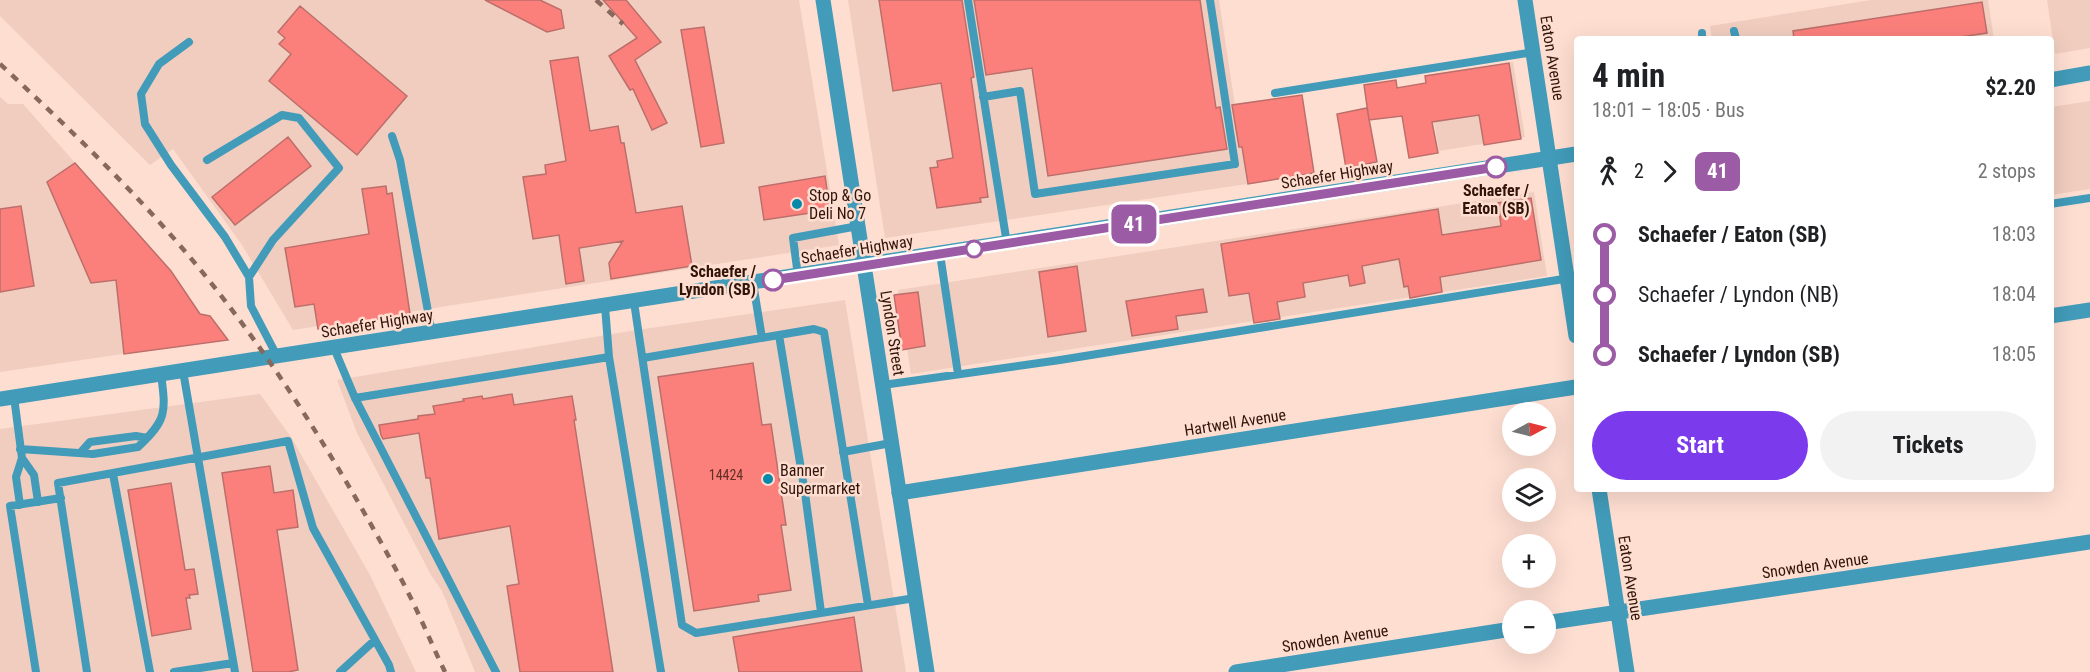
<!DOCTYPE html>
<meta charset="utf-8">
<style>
:root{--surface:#fff;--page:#f2f2f2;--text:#202124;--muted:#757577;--accent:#7c3aed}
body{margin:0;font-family:"Roboto Condensed",sans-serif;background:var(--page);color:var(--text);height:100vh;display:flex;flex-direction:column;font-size:22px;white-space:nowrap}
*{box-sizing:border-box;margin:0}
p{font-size:20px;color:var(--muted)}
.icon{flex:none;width:33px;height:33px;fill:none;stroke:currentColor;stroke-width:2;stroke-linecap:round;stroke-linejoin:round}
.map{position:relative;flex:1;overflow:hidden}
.panel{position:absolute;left:1574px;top:36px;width:480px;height:456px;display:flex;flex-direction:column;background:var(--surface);border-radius:6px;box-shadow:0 6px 24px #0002}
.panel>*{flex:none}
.badge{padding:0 12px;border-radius:9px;font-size:21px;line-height:39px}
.needle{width:39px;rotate:83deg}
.fabs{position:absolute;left:1502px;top:402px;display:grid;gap:12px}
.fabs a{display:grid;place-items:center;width:54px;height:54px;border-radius:50%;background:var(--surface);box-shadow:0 6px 24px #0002;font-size:30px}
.map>.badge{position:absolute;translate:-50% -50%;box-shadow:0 0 0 3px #fff}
.legs{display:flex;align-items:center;gap:9px;height:66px;padding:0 18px;font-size:20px}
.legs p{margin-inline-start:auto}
.headline{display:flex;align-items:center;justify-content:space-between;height:102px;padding:0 18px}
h1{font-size:33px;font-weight:700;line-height:45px}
.primary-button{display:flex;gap:12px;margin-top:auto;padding:12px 18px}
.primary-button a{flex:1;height:69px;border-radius:36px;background:var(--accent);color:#fff;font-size:24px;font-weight:700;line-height:69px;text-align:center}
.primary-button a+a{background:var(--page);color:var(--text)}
ul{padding:0 18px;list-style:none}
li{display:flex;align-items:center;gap:21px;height:60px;font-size:22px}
li i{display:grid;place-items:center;width:9px;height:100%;margin:0 8px;background:currentColor}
li i::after{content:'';width:15px;height:15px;margin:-8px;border:4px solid;border-radius:50%;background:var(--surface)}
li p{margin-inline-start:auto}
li:first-child i{background:linear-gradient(#0000 50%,currentColor 0)}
li:last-child i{background:linear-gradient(currentColor 50%,#0000 0)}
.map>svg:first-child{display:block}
</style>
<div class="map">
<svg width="2090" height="672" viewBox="0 0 2090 672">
<rect width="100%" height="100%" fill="#feded1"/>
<path fill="#f0cdbf" d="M0,0H799L839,245L293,330L242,245L173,149L150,165L0,16Z
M848,0H1219L1247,184L885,238Z
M1871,0H1988L1994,39H1712L1710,26Z
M2047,0H2090V48L2055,54Z
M1513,62L1525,137L1439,151L1426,76Z
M0,97L8,104H23L171,271L218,340L0,372Z
M2090,101V189L2051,195V107Z
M1534,192L1547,276L911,374L898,290Z
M845,300L906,672H475L442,591L431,575L357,433L337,380L630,331Z
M260,394L291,437L370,575L416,672H0V429Z"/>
<path fill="#fb807c" stroke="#bc6e6a" stroke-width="1.5" d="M485,0H540L561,10L564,28L547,32Z
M603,0H626L661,42L635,60L667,123L652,130L633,89L630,90L609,56L637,38Z
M879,0H962L974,77L971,78L988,197L980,198L981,202L937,208L930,168L938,167L937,161L953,158L941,83L893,91Z
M974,0H1200L1216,108L1220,107L1227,149L1048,176L1032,68L986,75Z
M1982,2L1987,33L1947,39H1794L1793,31Z
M300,6L407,96L357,155L269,81L291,54L279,44L285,38L278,32Z
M704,27L724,143L701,147L681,30Z
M578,57L590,131L618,126L621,143H624L636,213L682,206L692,266L611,279L609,263L623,241L579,248L584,281L566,284L559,235L533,239L523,177L546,174L545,165L566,161L550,61Z
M1509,63L1521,139L1484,145L1479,115L1432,122L1438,153L1409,158L1402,116L1369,120L1364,85L1396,80L1397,88L1426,83L1425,76Z
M1302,95L1314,173L1248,184L1242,147H1239L1232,105Z
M1367,108L1377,162L1346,168L1337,114Z
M288,137L311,166L235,225L212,197Z
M75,163L171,271L200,314L210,316L228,340L124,354L116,280L91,283L47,182Z
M825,176L830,210L764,220L759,187Z
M386,186L387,194L392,193L410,314L318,329L314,304L295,307L285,248L369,234L362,189Z
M1531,198L1541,260L1440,277L1442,292L1410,298L1408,286L1404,287L1399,259L1362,266L1365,283L1350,286L1348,275L1303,283L1305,297L1277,302L1280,319L1254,323L1249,293L1229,296L1221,244L1438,209L1442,235L1501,226L1498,203Z
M21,206L34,286L0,292V209Z
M1077,266L1086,331L1048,337L1039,272Z
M1203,289L1207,312L1176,316L1178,329L1132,336L1126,301Z
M918,292L925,346L902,350L894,295Z
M753,363L762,425L771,424L786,525H781L791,590L758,595L759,601L694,611L658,377Z
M512,394L514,405L572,396L576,420H574L613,672H520L507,586L519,584L510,526L439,539L430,478H426L419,433L383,439L381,435L379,425L418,419V416L435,414L433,406L464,401L463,399L482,396L483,399Z
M270,466L274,493L293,490L298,527L277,530L298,670L288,672H253L222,473Z
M171,483L185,570L194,569L198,594L189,595L190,598H186L191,629L152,636L128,490Z
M854,617L862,672H739L733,637Z"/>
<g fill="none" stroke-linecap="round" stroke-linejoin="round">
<path stroke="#419bb9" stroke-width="8" d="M968,0L1007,244
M1734,31L1736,39
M1702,33V39
M189,42L159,64L141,94L145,124L171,165L225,237L249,277
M1275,93L1534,52
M983,97L1020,91L1035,194L1235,164L1210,0
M392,136L400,160L432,333
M207,160L282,115L299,118L339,168L273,240L249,277L251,306L277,356
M2050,204L2090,198
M940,254L958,374
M798,276L793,238L858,226
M753,283L762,338
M634,302L682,625L696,633L915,598
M605,306L609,357L661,672
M779,335L805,493L821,612
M334,348L355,398L496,672
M643,358L814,329L824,332L868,605
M183,371L235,672
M883,385L1060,360L1576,277
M14,397L22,458L16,477L20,505
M355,398L609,357
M20,449L93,454L138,447C167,420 166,412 161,374
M81,452L90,442L136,436L147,438
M843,452L891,443
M22,458L34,475L38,502
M113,474L150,672
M36,672L10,506L61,498
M87,672L58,483L288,441L313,528L389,665L391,672
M174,672L233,663
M340,672L375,640"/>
<path stroke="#419bb9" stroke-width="15" d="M1525,0L1576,336
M2050,316L2090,310
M1599,489L1627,672
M899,493L1576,387
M1545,623L2090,542
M1236,672L1512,629"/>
<path stroke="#419bb9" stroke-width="15" d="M823,0L927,672
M2050,80L2090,73
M0,399L1576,154"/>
<path stroke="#86685c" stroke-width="4.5" stroke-dasharray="8 8" stroke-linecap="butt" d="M596,0L623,24
M0,64C59,119 117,174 170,234C261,337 335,457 400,577C417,608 430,641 445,672"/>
</g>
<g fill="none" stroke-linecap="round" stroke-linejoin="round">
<defs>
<path id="line-1" d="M773,280L1496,167"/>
</defs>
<use href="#line-1" stroke="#fff" stroke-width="14"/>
<use href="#line-1" stroke="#9b5ba5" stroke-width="9"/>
</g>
<g fill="#fff" stroke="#9b5ba5" stroke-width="3">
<circle cx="1496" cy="167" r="10"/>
<circle cx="974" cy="249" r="8"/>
<circle cx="773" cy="280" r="10"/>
</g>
<g fill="#0789ab" stroke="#feded1" stroke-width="2">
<circle cx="797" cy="204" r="6"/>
<circle cx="768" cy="479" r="6"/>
</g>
<g text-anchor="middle" stroke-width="5" stroke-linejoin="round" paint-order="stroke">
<g font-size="14" fill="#632f25">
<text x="726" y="480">14424</text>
</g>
<g font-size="16" fill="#301408" stroke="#feded1">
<text transform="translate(1553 58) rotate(81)" y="6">Eaton Avenue</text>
<text transform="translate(1337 174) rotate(-9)" y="6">Schaefer Highway</text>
<text transform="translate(857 249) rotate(-9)" y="6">Schaefer Highway</text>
<text transform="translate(377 323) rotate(-9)" y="6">Schaefer Highway</text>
<text transform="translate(893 333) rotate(81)" y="6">Lyndon Street</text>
<text transform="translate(1235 422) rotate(-9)" y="6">Hartwell Avenue</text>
<text transform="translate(1815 565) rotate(-8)" y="6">Snowden Avenue</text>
<text transform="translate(1631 578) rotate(81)" y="6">Eaton Avenue</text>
<text transform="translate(1335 638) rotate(-9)" y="6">Snowden Avenue</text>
</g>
<g font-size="16" font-weight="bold" fill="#301408" stroke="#feded1">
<text x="1496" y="196">Schaefer /<tspan x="1496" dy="18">Eaton (SB)</tspan></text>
<text x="756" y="277" text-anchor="end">Schaefer /<tspan x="756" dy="18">Lyndon (SB)</tspan></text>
</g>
<g font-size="16" fill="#301408" stroke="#feded1" text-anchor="start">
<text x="809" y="201">Stop &amp; Go<tspan x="809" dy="18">Deli No 7</tspan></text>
<text x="780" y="476">Banner<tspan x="780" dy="18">Supermarket</tspan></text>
</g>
</g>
</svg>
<div class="fabs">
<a><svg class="needle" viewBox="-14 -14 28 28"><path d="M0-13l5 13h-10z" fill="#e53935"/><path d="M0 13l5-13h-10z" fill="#757577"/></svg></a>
<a><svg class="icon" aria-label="layers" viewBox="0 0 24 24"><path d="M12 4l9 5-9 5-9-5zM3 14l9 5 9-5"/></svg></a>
<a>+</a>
<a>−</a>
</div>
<b class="badge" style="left:1134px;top:224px;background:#9b5ba5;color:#fff">41</b>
<section class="panel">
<div class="headline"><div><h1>4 min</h1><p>18:01 – 18:05 · Bus</p></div><b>$2.20</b></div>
<div class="legs"><svg class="icon" aria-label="walk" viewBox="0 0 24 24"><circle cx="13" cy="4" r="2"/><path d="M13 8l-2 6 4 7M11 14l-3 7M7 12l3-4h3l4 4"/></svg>2<svg class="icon" aria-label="forward" viewBox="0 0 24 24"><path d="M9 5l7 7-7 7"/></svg><b class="badge" style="background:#9b5ba5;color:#fff">41</b><p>2 stops</p></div>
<ul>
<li><i style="color:#9b5ba5"></i><b>Schaefer / Eaton (SB)</b><p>18:03</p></li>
<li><i style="color:#9b5ba5"></i><span>Schaefer / Lyndon (NB)</span><p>18:04</p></li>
<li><i style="color:#9b5ba5"></i><b>Schaefer / Lyndon (SB)</b><p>18:05</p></li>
</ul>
<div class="primary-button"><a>Start</a><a>Tickets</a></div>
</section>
</div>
